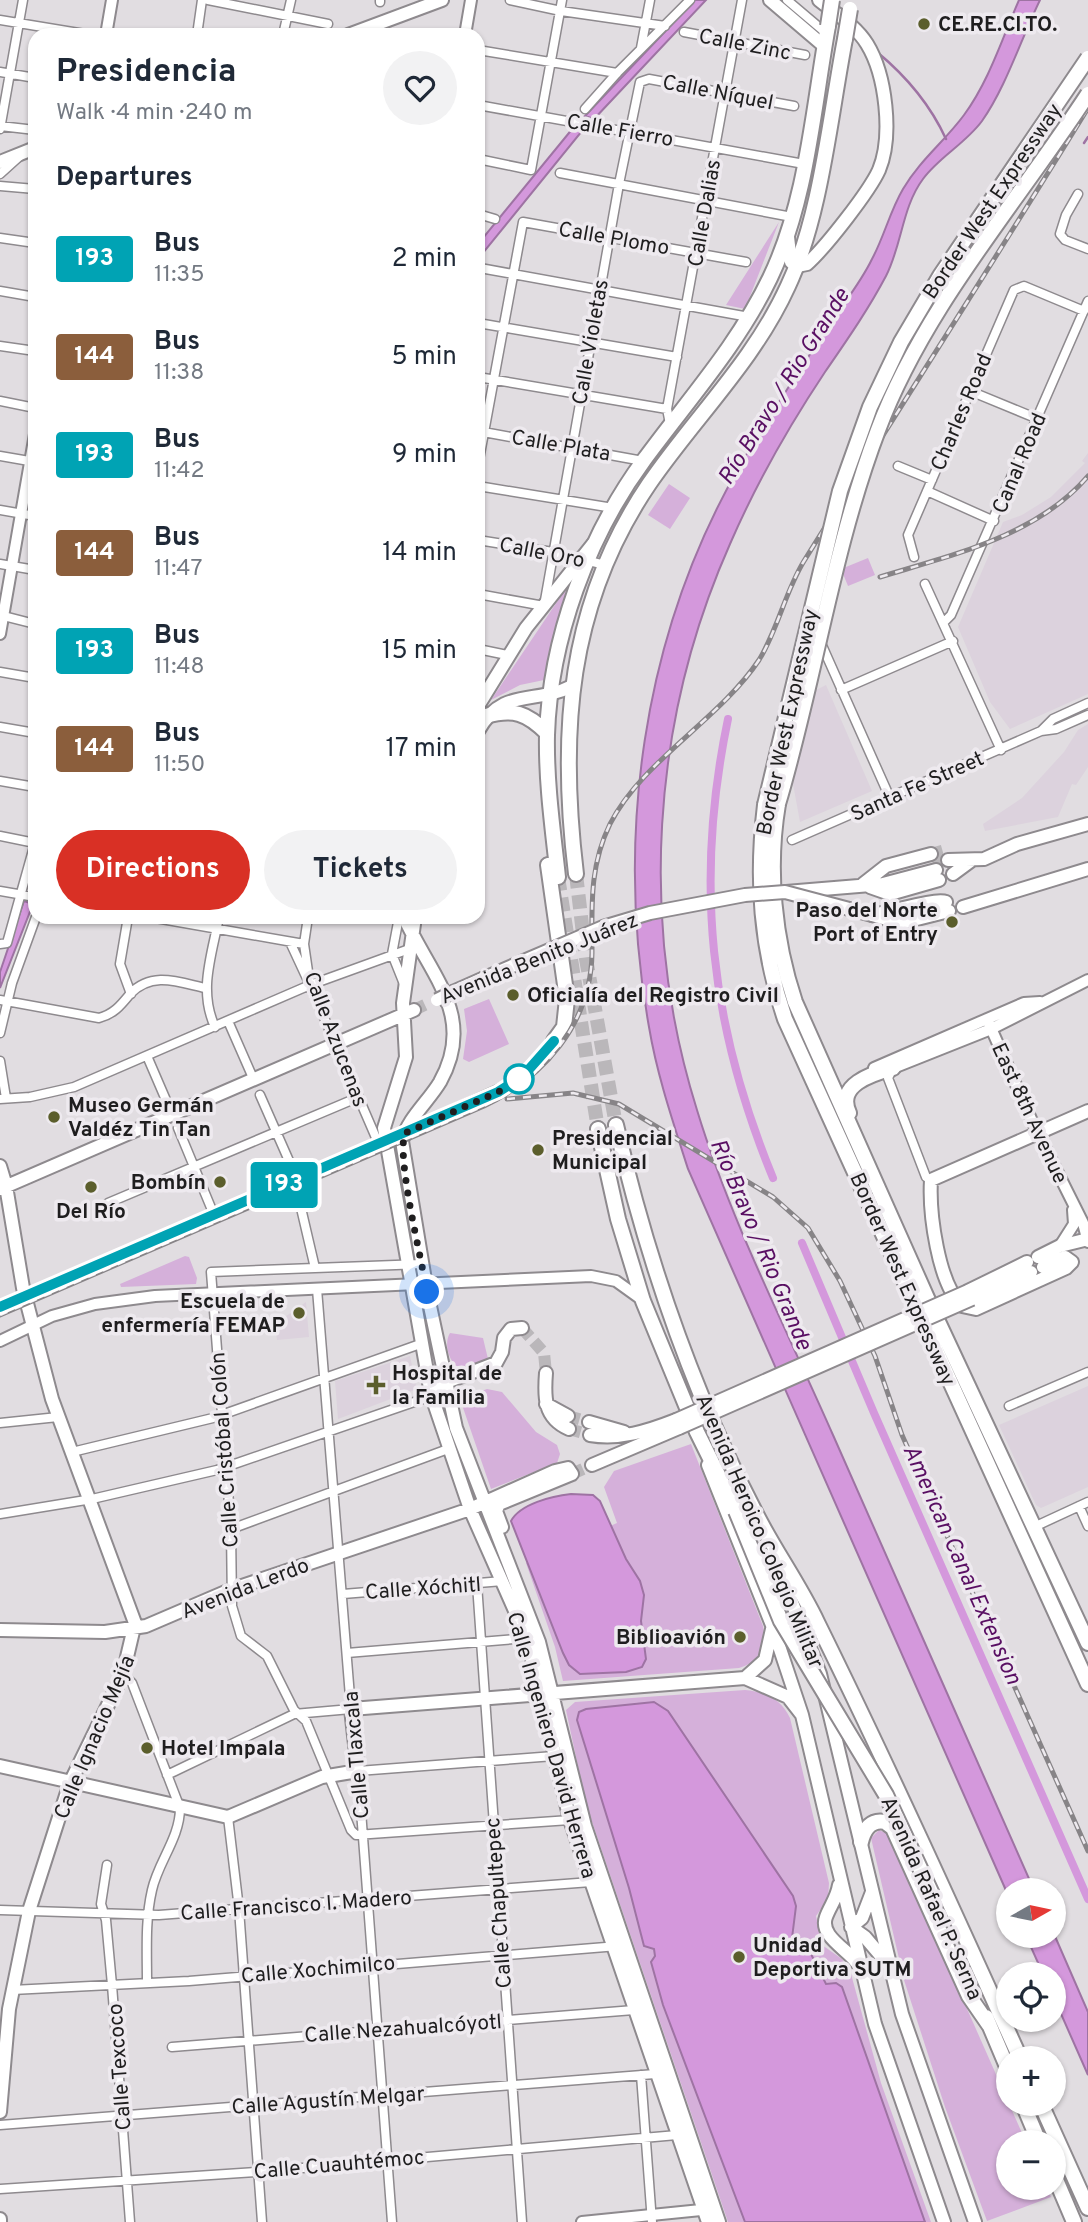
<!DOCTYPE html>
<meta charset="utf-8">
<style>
:root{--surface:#fff;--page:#f2f2f3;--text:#1f2937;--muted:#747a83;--accent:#d93025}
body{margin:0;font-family:Overpass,sans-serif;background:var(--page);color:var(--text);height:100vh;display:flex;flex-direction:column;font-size:26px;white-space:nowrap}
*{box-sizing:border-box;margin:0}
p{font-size:23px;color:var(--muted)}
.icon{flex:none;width:38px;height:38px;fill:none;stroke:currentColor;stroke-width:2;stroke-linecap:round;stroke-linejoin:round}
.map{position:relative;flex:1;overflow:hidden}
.side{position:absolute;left:28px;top:28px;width:457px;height:896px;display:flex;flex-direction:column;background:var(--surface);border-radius:21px;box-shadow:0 2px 5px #0004}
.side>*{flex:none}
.badge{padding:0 14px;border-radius:5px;font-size:24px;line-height:46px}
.needle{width:46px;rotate:81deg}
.controls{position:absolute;left:996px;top:1878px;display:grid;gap:14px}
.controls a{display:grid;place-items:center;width:70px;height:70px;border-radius:50%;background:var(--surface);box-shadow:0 2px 5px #0004;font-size:35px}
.you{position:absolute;width:35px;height:35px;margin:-18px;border:5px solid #fff;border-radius:50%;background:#1a73e8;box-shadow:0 0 0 10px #1a73e833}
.map>.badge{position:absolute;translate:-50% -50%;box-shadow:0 0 0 4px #fff}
h2{padding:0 28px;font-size:26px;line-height:63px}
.round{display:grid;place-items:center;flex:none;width:74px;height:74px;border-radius:37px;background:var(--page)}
.overview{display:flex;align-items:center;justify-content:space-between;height:119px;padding:0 28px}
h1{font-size:33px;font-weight:700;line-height:52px}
.action{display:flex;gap:14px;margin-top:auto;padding:14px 28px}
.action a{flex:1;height:80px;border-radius:42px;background:var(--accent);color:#fff;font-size:28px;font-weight:700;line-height:80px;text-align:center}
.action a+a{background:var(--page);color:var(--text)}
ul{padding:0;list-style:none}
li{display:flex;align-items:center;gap:21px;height:98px;padding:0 28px}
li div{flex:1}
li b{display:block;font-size:26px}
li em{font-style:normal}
li .badge{min-width:77px;font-weight:700;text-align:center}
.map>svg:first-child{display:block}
</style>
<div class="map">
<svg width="1088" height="2222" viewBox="0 0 1088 2222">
<rect width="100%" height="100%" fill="#e1dde1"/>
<path fill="#dcd2dd" d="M1088,453V694L1010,729L990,702L958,627L1003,522L1022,515L1051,497L1085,463L1082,461Z
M826,685L872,791L800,822L791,773L812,692Z
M1088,724V767L1076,785L1072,784L1058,817L985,831L983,824L1022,798L1064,752L1078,730Z
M306,1302L309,1337L277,1340L275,1324Z
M410,1356L417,1389L338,1419L335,1381Z
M1088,1386V1487L1041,1508L1036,1505L999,1425Z"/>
<path fill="#d5b0da" d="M779,222L745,309L726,305Z
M669,484L690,498L670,529L648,515Z
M868,558L875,575L848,586L841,569Z
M567,587L544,680L520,685L491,700Z
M489,999L509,1044L469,1062L463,1059L467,1031L464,1009Z
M185,1256L189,1257L197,1278L196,1284L121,1287L120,1284Z
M450,1333L483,1338L488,1359L467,1368L456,1366C448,1358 444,1343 450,1333Z
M487,1389L502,1392L536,1432L557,1445L560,1454L557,1463L491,1489L460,1399Z
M691,1444L763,1626C767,1647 760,1662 739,1668L563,1681L555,1647L526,1563L617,1523L604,1487L614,1471Z
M745,1690C766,1692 781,1699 790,1718L829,1883L828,1899L816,1916L822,1945L842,1959L851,1974L881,2083L931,2222H728L586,1804L566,1710L575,1702Z
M879,1830L890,1835L1026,2142H1008V2188H1047L1051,2197L987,2221L945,2107L904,1980L871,1838Z"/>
<path fill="#d498dc" stroke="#9e73a3" stroke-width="2" d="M695,0H706L594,119L585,116Z
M1019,0H1040C1021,39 1006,87 982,121C965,144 939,157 923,179C902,207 902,245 886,276C868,310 847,340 825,372C789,426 756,484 730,544C651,722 639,925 697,1110C731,1222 786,1328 833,1435C900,1587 967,1738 1034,1890H1008V1895L688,1169C673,1122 657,1075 649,1027C615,838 642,637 738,469C767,418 801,368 834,318C847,299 862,280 872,259C884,237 890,211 903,189C920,160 945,141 964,115C989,81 1002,39 1019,0Z
M573,128L582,131L478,259V244Z
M24,901L33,904L0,988V972Z
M571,1494L593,1495L600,1501L626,1559L640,1581L644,1595L641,1621L646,1659L642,1667L626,1672L580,1674L569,1665L563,1653L511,1521C520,1504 552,1496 571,1494Z
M654,1702L668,1711L793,1896L796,1906L792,1938L801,1939L806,1944L826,1984L836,1983L842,1987L925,2222H745L663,2005L651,1962L655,1956L654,1949L644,1946L629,1888L577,1720L579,1712L586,1709Z
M1054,1934L1088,2012V2075L1054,1998V1974H1043L1026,1936Z"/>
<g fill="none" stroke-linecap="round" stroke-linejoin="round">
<path stroke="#9e73a3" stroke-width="2.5" d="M877,52C906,76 930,104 946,139
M1084,143L1088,137
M29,895L35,878"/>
<path stroke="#d498dc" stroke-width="8" d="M728,719C694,881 710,1025 773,1178
M802,1243L874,1413L1088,1899"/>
<path stroke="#bab7ba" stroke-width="12" stroke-dasharray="12 6" stroke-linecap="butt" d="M931,854L945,850
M933,864L948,860
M414,1010L429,1003
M522,1328L544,1353L546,1373
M568,1416L589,1422
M569,1429L590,1435
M572,1474L592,1465"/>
<path stroke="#bab7ba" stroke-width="14" stroke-dasharray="14 7" stroke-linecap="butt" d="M576,874L586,959L616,1125
M558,877L598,1129"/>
<defs>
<path id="street" d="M208,0L328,24
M510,0L561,11L665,26
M787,0L826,33
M380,2V0
M0,20L91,35
M684,32L805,55
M197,35L202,0
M283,35L291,0
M641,48L650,0
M478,50L617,73
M0,72L35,78
M478,105L804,164
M585,109L617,73L690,0
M0,126L35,130
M0,129L23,0
M478,159L531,170L562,0
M560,173L792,217
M0,174L21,155
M0,186L35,189
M1078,194L1066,215L1060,234L1065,240L1088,249
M478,214L495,219
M0,238L35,243
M480,268L749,317
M0,291L35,297
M478,323L677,357
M0,346L35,351
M478,377L667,409
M970,391L1038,419
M0,401L35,408
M670,424L667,409L742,0
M478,431L643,461
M0,456L35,462
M478,465L523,222L746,262
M898,466L932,480
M478,486L613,508
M927,491L994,521
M0,510L35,516
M478,540L553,552L605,565
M914,557L908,535L1014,290L1024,286L1084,311
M0,564L35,570
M925,584L1001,750
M478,594L544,606L619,184L640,82L649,79L794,106
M0,615L35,624
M944,622L951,615L1088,301
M820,641L890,798
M478,649L507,655
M0,672L35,678
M841,690L953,641
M0,727L35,733
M1041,731L1053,719L1088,703
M0,781L35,787
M0,836L35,843L7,943L0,944
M792,840L1041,731L1056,729L1088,715
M0,891L35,897
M128,917L120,964L131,994
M150,917L304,944
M308,917L304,944L310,985L380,1147
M399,917L392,954L404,984
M290,942L310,985
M0,1000L99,1018C114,1014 121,1005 130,994C152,971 178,982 205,988
M228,1021L253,1078
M215,1027C198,990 212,955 219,917
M0,1033L12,983L36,917
M147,1056L172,1114
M0,1061L6,1098
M893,1068L888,1078L926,1177L931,1180
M260,1095L297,1179
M0,1099L30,1097L74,1087L310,985L412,948
M178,1128L214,1215
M108,1203L359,1097
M301,1208L315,1268
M422,1264L211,1272L231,1529L232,1606L241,1636L267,1656L294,1710L306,1721L351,1830L356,1835L570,1820
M1009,1406L1088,1372
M0,1423L58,1417
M72,1452L213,1418L423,1343
M1079,1506L1088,1526
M0,1514L92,1499L217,1470L446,1391
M1034,1527L1088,1502
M231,1529L448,1449
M477,1584L522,2222
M343,1594L503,1581
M347,1653L527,1638
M123,1674L132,1683L180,1808C180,1838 158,1862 152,1890C145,1920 147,1952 147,1982
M167,1775L294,1714L351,1709L317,1289
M228,1817L239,1909L262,2222
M107,1865L101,1904L106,1920L112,1985L130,2222
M0,1910L159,1915L591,1882
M12,1990L189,1981L618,1946
M172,2047L634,2010
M641,2075L652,2222
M0,2125L655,2074
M0,2189L257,2172L677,2135
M392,2222L358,1771L554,1756"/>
<path id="secondary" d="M106,35L112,0
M465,35L471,0
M0,634L35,434
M987,1019L1032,1121L1083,1223L1088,1242
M874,1068L1024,1003L1040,1002
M893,1068L991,1029L1088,980
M405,1133L508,1086L523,1076L554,1041
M1060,1246L1074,1224L1073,1210
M0,1307L385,1142
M0,1341L52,1316L95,1304L155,1296L591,1276L616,1281L641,1299
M582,2222L711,2209"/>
<path id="primary" d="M770,0L824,46
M348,35L442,0
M0,162L35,148
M788,237L791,262L797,266L807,264C825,248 869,192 879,170C893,136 886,75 867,44C856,26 835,13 819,0
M478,706L526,628L593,544
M478,731C503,686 536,705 572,686
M948,860L984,859L1017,844L1088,824
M953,874L972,860
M863,884L886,866L931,854
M870,887L890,894L939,880
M786,892L883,884L936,870
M963,907L1088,869
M876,914C892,912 935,898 946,902
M872,915L901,923L949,911
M404,917C430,975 477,1016 440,1082C428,1102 408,1118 402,1141L427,1292L456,1428L539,1642L585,1826L719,2222
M415,917L403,1003L406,1057L384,1128L431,1394L470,1509L527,1638L570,1820L708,2222
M455,991L482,979
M0,1166L6,1186L23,1288L52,1399L135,1623L123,1674L70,1783L29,1911L9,2009L0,2112
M0,1189L414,1010
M1038,1257L1060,1246L1088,1239
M1043,1267L1065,1257L1072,1262L1066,1268L976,1309L962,1306C938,1283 929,1213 931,1180L1088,1111
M968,1291L1027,1262
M972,1299L1031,1272
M546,1373C544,1398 544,1418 569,1429
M439,1385L496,1363L502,1352L504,1338L511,1329L522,1328
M546,1404L568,1416
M589,1422L624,1432
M590,1435C620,1440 648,1431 676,1420
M592,1465L679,1428
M708,1465L772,1625L802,1715L875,2024L944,2222
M773,1554L820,1674L902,2014L975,2222
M0,1630L105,1632L146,1626L230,1590L470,1509L555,1471L568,1468L572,1474L499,1504L496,1511L502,1527
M745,1678L765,1660L772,1629
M0,1766L228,1817L322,1777L358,1771L351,1709L745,1678L788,1697L802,1715
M839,1885C837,1898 830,1906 826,1917C819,1936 847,1949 856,1962
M872,1892L862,1918L851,1927L865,1937L887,1963
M0,2219V2222"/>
<path id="highway" d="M486,716C513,708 527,713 547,733
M778,804C767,869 774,939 795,1002L927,1298L1088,1643
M765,805C756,880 761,948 785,1019L1088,1684
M548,865L567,999L564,1027L554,1041
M576,874C559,734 567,605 649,484C695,417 754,361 788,286C821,216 830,116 845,39
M558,877C553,831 546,782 547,735C550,639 588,536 644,460C688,400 738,345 770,278C807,201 813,109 828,26
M849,1113C836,1085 871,1074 893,1068
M616,1125C647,1259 692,1390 755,1512C774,1550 799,1584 817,1622C888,1766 954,1912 1020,2058
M598,1129L618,1219L643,1301L697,1432L736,1511
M861,1842C864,1829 871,1819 885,1822L893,1828L969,1996L989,2025
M986,2017L1008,2069
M1023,2104L1039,2142
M1041,2104L1088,2208
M1054,2175L1074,2222"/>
</defs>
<use href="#street" stroke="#8e8a8e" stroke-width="11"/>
<use href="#secondary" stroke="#8e8a8e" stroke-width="14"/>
<use href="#primary" stroke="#8e8a8e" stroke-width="16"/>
<use href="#highway" stroke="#8e8a8e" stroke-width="18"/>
<use href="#street" stroke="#fff" stroke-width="8"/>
<use href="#secondary" stroke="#fff" stroke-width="10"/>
<use href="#primary" stroke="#fff" stroke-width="12"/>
<use href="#highway" stroke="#fff" stroke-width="14"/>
<defs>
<path id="rail" d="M880,577C952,555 1037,536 1088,476
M507,1099L573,1093L619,1104L773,1197L808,1228L840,1281L875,1356L902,1435L1088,1851
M0,1315L484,1106C544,1077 591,1024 592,953C592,907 589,867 610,824C642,761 719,720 759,660C778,629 785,592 804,561C898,410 995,260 1088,108"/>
</defs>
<use href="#rail" stroke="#878487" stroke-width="5"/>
<use href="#rail" stroke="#eeeaef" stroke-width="2.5" stroke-dasharray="8" stroke-linecap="butt"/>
<defs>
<path id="primary-bridge" d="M482,979L603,927L650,913L745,895L785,892L872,915
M437,1000L455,991
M676,1420L968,1291
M679,1428L972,1299"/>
<path id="highway-bridge" d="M828,26L832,0
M845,39L850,9
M778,804C815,680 832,551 878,430C924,307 1017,203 1088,94
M765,805L840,491L870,407L901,342L940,276L1088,58
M736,1511L781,1621L886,1795L932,1894"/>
</defs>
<use href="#primary-bridge" stroke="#8e8a8e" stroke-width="16" stroke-linecap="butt"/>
<use href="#highway-bridge" stroke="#8e8a8e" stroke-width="18" stroke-linecap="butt"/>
<use href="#primary-bridge" stroke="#fff" stroke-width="12"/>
<use href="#highway-bridge" stroke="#fff" stroke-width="14"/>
</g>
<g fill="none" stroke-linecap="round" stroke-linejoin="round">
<defs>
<path id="line" d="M0,1307L498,1092L523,1076L554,1041"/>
</defs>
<use href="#line" stroke="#fff" stroke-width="16"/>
<use href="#line" stroke="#00a3b4" stroke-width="10"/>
<path stroke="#1f1e1f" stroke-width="7" stroke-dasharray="0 12.6" d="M427,1292C422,1261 396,1157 405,1133L498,1092L519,1079"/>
</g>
<g fill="#5b5e2c" stroke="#eeeaef" stroke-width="2.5">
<circle cx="924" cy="24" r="7"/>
<circle cx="952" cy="922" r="7"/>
<circle cx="513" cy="995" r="7"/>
<circle cx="54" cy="1117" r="7"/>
<circle cx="538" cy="1150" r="7"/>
<circle cx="220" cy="1182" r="7"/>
<circle cx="91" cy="1187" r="7"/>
<circle cx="299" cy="1313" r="7"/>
<path d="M372.5 1374.5h7v7h7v7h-7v7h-7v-7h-7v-7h7z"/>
<circle cx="740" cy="1637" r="7"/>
<circle cx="147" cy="1748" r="7"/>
<circle cx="739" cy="1957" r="7"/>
</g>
<circle fill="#fff" stroke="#00a3b4" stroke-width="3.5" cx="519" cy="1079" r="14"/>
<g text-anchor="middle" stroke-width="7" stroke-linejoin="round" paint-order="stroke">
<g font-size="21" font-weight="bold" fill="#1f1e1f" stroke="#eeeaef" text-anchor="start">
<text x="938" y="31">CE.RE.CI.TO.</text>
<text x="938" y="917" text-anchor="end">Paso del Norte<tspan x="938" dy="24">Port of Entry</tspan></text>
<text x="527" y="1002">Oficialía del Registro Civil</text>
<text x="68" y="1112">Museo Germán<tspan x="68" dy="24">Valdéz Tin Tan</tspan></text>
<text x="552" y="1145">Presidencial<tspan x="552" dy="24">Municipal</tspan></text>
<text x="206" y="1189" text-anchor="end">Bombín</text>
<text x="91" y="1218" text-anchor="middle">Del Río</text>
<text x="285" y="1308" text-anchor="end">Escuela de<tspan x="285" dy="24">enfermería FEMAP</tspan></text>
<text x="392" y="1380">Hospital de<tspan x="392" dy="24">la Familia</tspan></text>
<text x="726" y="1644" text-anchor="end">Biblioavión</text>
<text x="161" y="1755">Hotel Impala</text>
<text x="753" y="1952">Unidad<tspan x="753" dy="24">Deportiva SUTM</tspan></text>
</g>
<g font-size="21" fill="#1f1e1f" stroke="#eeeaef">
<text transform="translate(745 44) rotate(11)" y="7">Calle Zinc</text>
<text transform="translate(718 92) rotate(11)" y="7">Calle Níquel</text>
<text transform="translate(620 130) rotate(10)" y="7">Calle Fierro</text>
<text transform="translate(992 201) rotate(-56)" y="7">Border West Expressway</text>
<text transform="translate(704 213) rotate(-80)" y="7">Calle Dalias</text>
<text transform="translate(614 238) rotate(10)" y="7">Calle Plomo</text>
<text transform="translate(590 342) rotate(-80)" y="7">Calle Violetas</text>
<text transform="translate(961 412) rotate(-67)" y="7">Charles Road</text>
<text transform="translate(561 445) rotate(10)" y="7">Calle Plata</text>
<text transform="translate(1019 463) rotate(-67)" y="7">Canal Road</text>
<text transform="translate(542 552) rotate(11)" y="7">Calle Oro</text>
<text transform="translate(787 722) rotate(-78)" y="7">Border West Expressway</text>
<text transform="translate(917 786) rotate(-24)" y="7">Santa Fe Street</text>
<text transform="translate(539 958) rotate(-22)" y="7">Avenida Benito Juárez</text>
<text transform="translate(336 1039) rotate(69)" y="7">Calle Azucenas</text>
<text transform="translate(1030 1113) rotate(65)" y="7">East 8th Avenue</text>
<text transform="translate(903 1279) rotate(66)" y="7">Border West Expressway</text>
<text transform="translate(224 1450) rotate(-94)" y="7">Calle Cristóbal Colón</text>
<text transform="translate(760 1531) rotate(67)" y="7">Avenida Heroico Colegio Militar</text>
<text transform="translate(245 1588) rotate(-21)" y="7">Avenida Lerdo</text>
<text transform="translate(423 1588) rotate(-4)" y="7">Calle Xóchitl</text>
<text transform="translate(94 1737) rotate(-67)" y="7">Calle Ignacio Mejía</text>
<text transform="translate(552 1745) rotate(74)" y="7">Calle Ingeniero David Herrera</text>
<text transform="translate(356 1755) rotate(-95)" y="7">Calle Tlaxcala</text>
<text transform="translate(932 1898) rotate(66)" y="7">Avenida Rafael P. Serna</text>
<text transform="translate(498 1903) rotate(-94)" y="7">Calle Chapultepec</text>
<text transform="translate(296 1905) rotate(-4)" y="7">Calle Francisco I. Madero</text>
<text transform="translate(318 1969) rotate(-5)" y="7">Calle Xochimilco</text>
<text transform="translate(403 2028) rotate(-4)" y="7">Calle Nezahualcóyotl</text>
<text transform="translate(119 2067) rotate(-94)" y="7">Calle Texcoco</text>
<text transform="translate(328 2100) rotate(-4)" y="7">Calle Agustín Melgar</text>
<text transform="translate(339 2164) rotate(-5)" y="7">Calle Cuauhtémoc</text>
</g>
<g font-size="23" font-style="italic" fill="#590f63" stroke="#eeeaef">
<text transform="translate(783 386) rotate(-58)" y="8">Río Bravo / Rio Grande</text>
<text transform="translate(762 1244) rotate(67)" y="8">Río Bravo / Rio Grande</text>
<text transform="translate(963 1564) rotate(66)" y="8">American Canal Extension</text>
</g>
</g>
</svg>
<div class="controls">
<a><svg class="needle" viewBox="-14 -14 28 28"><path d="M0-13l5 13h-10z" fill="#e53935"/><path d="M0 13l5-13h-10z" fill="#747a83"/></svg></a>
<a><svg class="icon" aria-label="locate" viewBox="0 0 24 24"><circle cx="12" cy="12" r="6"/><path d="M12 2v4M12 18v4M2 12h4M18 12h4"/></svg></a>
<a>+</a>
<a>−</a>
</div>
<div class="you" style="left:427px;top:1292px"></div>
<b class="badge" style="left:284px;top:1185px;background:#00a3b4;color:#fff">193</b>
<section class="side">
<div class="overview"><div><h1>Presidencia</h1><p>Walk · 4 min · 240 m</p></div><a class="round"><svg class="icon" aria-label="heart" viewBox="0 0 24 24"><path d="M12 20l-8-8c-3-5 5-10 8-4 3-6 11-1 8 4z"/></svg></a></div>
<h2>Departures</h2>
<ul>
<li><span class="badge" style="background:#00a3b4;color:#fff">193</span><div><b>Bus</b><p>11:35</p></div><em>2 min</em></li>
<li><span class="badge" style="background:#8b5e3c;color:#fff">144</span><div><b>Bus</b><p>11:38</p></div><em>5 min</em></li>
<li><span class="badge" style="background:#00a3b4;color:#fff">193</span><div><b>Bus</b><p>11:42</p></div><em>9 min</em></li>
<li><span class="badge" style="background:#8b5e3c;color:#fff">144</span><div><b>Bus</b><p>11:47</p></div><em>14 min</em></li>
<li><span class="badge" style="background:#00a3b4;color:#fff">193</span><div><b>Bus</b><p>11:48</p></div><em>15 min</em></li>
<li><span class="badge" style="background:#8b5e3c;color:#fff">144</span><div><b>Bus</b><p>11:50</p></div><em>17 min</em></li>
</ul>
<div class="action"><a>Directions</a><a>Tickets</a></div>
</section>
</div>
